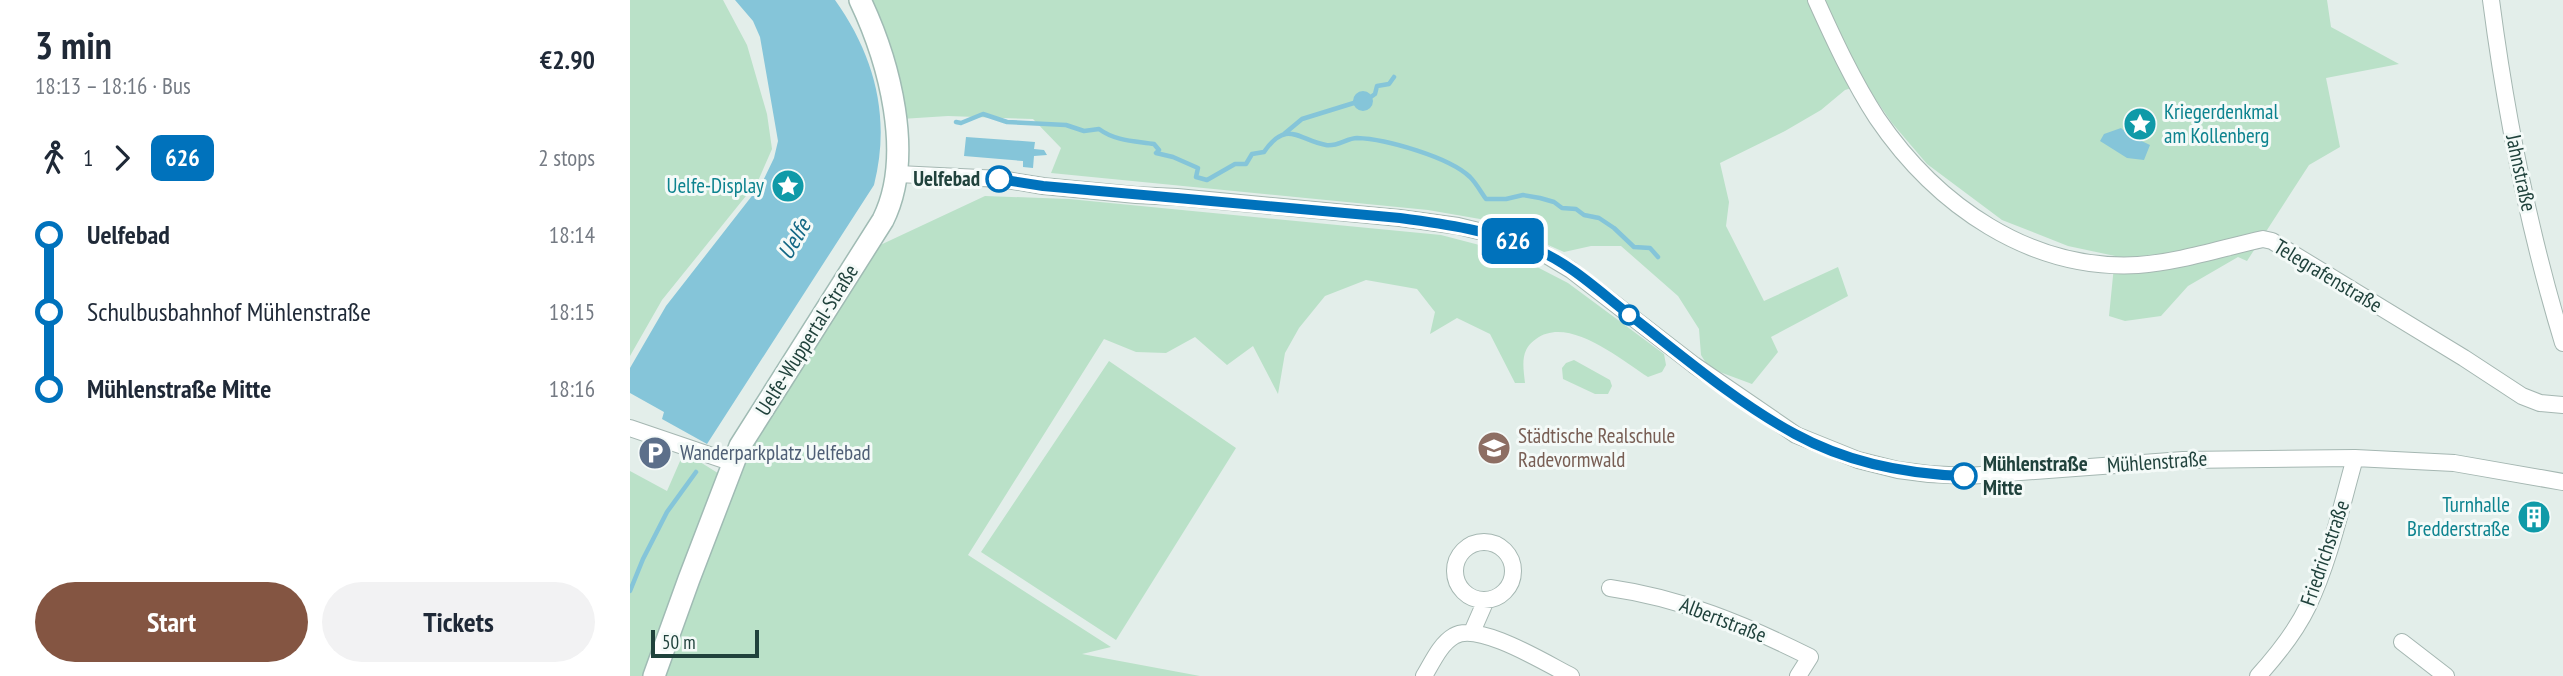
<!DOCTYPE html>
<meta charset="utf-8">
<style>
:root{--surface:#fff;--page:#f2f2f3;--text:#1f2937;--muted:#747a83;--accent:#845542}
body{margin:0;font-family:"PT Sans Narrow",sans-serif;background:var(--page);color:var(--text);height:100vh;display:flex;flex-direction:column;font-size:26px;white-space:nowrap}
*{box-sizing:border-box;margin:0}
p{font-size:23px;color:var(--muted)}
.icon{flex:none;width:38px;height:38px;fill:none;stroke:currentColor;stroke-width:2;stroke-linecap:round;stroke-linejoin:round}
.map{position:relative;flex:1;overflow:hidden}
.side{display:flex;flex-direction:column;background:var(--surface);width:630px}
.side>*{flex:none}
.badge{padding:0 14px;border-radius:10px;font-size:24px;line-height:46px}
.scale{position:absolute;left:21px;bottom:18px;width:108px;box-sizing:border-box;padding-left:7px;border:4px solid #20423c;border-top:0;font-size:19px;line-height:24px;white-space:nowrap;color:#20423c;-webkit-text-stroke:5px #f4faf8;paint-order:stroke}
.map>.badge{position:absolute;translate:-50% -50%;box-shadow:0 0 0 4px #fff}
.legs{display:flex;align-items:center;gap:10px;height:77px;padding:0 35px;font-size:23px}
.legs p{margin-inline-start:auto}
.headline{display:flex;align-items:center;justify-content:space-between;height:119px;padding:0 35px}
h1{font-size:38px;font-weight:700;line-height:52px}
.action{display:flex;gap:14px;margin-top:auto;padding:14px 35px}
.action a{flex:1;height:80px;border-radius:42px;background:var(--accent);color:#fff;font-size:28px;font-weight:700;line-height:80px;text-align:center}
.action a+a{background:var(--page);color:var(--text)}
ul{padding:0 35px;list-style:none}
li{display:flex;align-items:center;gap:24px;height:77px;font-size:26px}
li i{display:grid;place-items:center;width:10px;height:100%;margin:0 9px;background:currentColor}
li i::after{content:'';width:18px;height:18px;margin:-9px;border:5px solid;border-radius:50%;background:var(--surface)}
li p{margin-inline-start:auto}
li:first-child i{background:linear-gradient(#0000 50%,currentColor 0)}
li:last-child i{background:linear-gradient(currentColor 50%,#0000 0)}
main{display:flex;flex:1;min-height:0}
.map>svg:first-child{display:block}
</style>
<main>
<section class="side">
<div class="headline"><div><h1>3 min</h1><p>18:13 – 18:16 · Bus</p></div><b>€2.90</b></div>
<div class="legs"><svg class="icon" aria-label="walk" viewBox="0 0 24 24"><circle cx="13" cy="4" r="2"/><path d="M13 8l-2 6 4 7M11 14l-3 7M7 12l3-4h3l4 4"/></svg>1<svg class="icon" aria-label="forward" viewBox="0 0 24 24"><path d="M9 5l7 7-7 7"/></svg><b class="badge" style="background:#0072bc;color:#fff">626</b><p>2 stops</p></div>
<ul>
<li><i style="color:#0072bc"></i><b>Uelfebad</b><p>18:14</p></li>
<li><i style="color:#0072bc"></i><span>Schulbusbahnhof Mühlenstraße</span><p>18:15</p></li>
<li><i style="color:#0072bc"></i><b>Mühlenstraße Mitte</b><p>18:16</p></li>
</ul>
<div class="action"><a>Start</a><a>Tickets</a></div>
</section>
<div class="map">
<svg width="1933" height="676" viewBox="0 0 1933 676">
<rect width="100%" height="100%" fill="#e3eeea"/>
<path fill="#bae1c8" d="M0,0H93L117,45L137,114L142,149L128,181L32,300L0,356Z
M237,0H1697L1701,27L1769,64L1696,78L1710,147L1679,165L1617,261L1608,257L1558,286L1531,316L1495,321L1479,316L1485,256L1438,246L1372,220L1297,164L1262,123L1235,84L1215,90L1191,110L1155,131L1090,163L1099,202L1096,226L1134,301L1208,267L1218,296L1141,337L1148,352L1122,384L1079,368L1071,355L1069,329L1048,296L991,246H961L934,252L900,237L850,219L798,210L421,173L431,148L403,119L318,116L271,119Z
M355,196L439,199L811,235L880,253L938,283L1034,354L1036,365L1032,372L1018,377C990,359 938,315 906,339C890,350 893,365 895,383H885L860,334L827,318L800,334L805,312L787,289L736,280L695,296L669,328L655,353L648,394L623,346L597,365L565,337L536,353L506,352L474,339L338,555L481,647L452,654L570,676H24L103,463L246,247Z
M944,360L980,380L982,386L978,394H965L933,379L932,368L936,363Z
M479,361L606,448L486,640L351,552Z
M54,452L91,475L21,676H0V471L37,491Z"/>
<path fill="#85c5d9" d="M105,0H205C245,56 261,118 244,185L77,444L32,419L34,412L0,393V368L36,306L132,183L144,158L148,141L130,37L123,21Z
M723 101a10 10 0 1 1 20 0a10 10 0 1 1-20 0Z
M1491,128L1499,135L1520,145L1514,160L1497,158L1470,141L1474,134Z
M336,137L405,142L404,149L414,150L417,155L404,156L403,168L393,167V161L334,156Z"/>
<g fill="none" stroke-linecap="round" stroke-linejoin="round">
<path stroke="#85c5d9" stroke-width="4.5" d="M738,99L745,94L747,86L759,84L764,77
M326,122L331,123L353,114L377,122L436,125L454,131L469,129C485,141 505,141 524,144L529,150L526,153L543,157L568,168L566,177L577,180L605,164H616L622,154L634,152C657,118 670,141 696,145C707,147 717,138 727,138C756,139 819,157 840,177C846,183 851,192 856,199H876L893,195L910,198L924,202L932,208L946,209L954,215L969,218L984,228L1004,247L1020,248L1028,257
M654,134L672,119L727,102
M0,591L13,559L37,512L66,472"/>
<defs>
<path id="minor" d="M1186,0C1204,40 1223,81 1247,118C1306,205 1400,271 1508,265C1550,262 1592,248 1633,239L1642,241L1834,358L1892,396L1910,403L1933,405
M1861,0C1876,116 1899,231 1933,343
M268,174L371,179L413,186L506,195L547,197L770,218L828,226L865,235L906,249L941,270L1064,365L1166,435L1228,460L1268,470L1299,474L1338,476L1553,460L1725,458L1824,463L1933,482
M0,428L103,463
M825 571a29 29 0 1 1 58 0a29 29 0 1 1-58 0Z
M980,588C1051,598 1116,625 1180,657L1168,676
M842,632L856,600
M1772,642L1816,676
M794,676C802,663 810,644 824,636C848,621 917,664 941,676
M1628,676C1647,655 1666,631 1678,606C1700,560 1711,507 1725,458"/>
<path id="secondary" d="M24,676L59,579L110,446L253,220C285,156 259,61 230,0"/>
</defs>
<use href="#minor" stroke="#a5b7b2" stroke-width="18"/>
<use href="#secondary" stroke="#a0bbb4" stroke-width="24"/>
<use href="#minor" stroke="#fff" stroke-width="16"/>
<use href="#secondary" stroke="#fff" stroke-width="21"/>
</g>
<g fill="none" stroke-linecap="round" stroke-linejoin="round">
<defs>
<path id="line-1" d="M369,179L413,186L770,218C816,224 862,231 905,249C942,264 973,295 1005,319C1056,359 1108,403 1165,434C1216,462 1276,474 1334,476"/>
</defs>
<use href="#line-1" stroke="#fff" stroke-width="16"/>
<use href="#line-1" stroke="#0072bc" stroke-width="10"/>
</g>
<defs>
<symbol id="sight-disc" viewBox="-11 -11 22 22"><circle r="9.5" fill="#0f9aa8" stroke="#f4faf8"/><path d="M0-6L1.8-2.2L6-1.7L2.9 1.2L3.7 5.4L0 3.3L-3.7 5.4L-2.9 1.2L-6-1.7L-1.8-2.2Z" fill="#fff"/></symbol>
<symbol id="school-disc" viewBox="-11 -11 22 22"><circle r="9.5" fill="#8d6e63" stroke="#f4faf8"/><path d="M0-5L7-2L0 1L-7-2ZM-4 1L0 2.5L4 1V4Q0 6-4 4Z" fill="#fff"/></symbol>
<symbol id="parking-disc" viewBox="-11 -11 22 22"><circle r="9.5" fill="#5c6f8a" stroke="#f4faf8"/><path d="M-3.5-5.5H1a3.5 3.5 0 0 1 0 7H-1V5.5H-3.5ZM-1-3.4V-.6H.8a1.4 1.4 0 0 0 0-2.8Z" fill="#fff"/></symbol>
<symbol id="building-disc" viewBox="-11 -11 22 22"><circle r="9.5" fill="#0f9aa8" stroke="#f4faf8"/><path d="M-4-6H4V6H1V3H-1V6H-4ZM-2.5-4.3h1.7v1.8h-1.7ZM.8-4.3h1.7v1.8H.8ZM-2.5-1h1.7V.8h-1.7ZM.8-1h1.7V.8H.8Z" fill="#fff"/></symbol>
</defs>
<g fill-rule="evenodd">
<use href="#sight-disc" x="1491" y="105" width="38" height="38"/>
<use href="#sight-disc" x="139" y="167" width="38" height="38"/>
<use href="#school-disc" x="845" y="429" width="38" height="38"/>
<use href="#parking-disc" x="6" y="434" width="38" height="38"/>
<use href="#building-disc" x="1885" y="498" width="38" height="38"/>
</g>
<g fill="#fff" stroke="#0072bc" stroke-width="3.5">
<circle cx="369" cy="179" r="12"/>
<circle cx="999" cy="315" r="9"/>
<circle cx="1334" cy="476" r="12"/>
</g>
<g text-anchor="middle" stroke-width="6" stroke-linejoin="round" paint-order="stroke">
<g font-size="21" fill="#0d838f" stroke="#f4faf8" text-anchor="end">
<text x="1534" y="119" text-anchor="start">Kriegerdenkmal<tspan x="1534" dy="24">am Kollenberg</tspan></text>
<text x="134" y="193">Uelfe-Display</text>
<text x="1880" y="512">Turnhalle<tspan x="1880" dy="24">Bredderstraße</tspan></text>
</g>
<g font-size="21" fill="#20423c" stroke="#f4faf8">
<text transform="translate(1891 173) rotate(78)" y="7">Jahnstraße</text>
<text transform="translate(1698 276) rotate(31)" y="7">Telegrafenstraße</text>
<text transform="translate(177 340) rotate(-58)" y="7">Uelfe-Wuppertal-Straße</text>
<text transform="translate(1527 462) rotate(-4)" y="7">Mühlenstraße</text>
<text transform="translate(1695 553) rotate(-71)" y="7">Friedrichstraße</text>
<text transform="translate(1093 620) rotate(21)" y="7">Albertstraße</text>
</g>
<g font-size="21" font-weight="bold" fill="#20423c" stroke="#f4faf8" text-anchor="end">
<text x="350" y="186">Uelfebad</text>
<text x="1353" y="471" text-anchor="start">Mühlenstraße<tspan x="1353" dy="24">Mitte</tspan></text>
</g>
<g font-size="21" fill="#785e54" stroke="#f4faf8" text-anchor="start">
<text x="888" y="443">Städtische Realschule<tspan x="888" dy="24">Radevormwald</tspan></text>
</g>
<g font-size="21" fill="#4e5e75" stroke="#f4faf8" text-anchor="start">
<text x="50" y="460">Wanderparkplatz Uelfebad</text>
</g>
<g font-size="23" font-style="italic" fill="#136885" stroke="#f4faf8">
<text transform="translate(164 239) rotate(-60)" y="8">Uelfe</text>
</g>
</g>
</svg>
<div class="scale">50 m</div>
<b class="badge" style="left:883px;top:241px;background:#0072bc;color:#fff">626</b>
</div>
</main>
